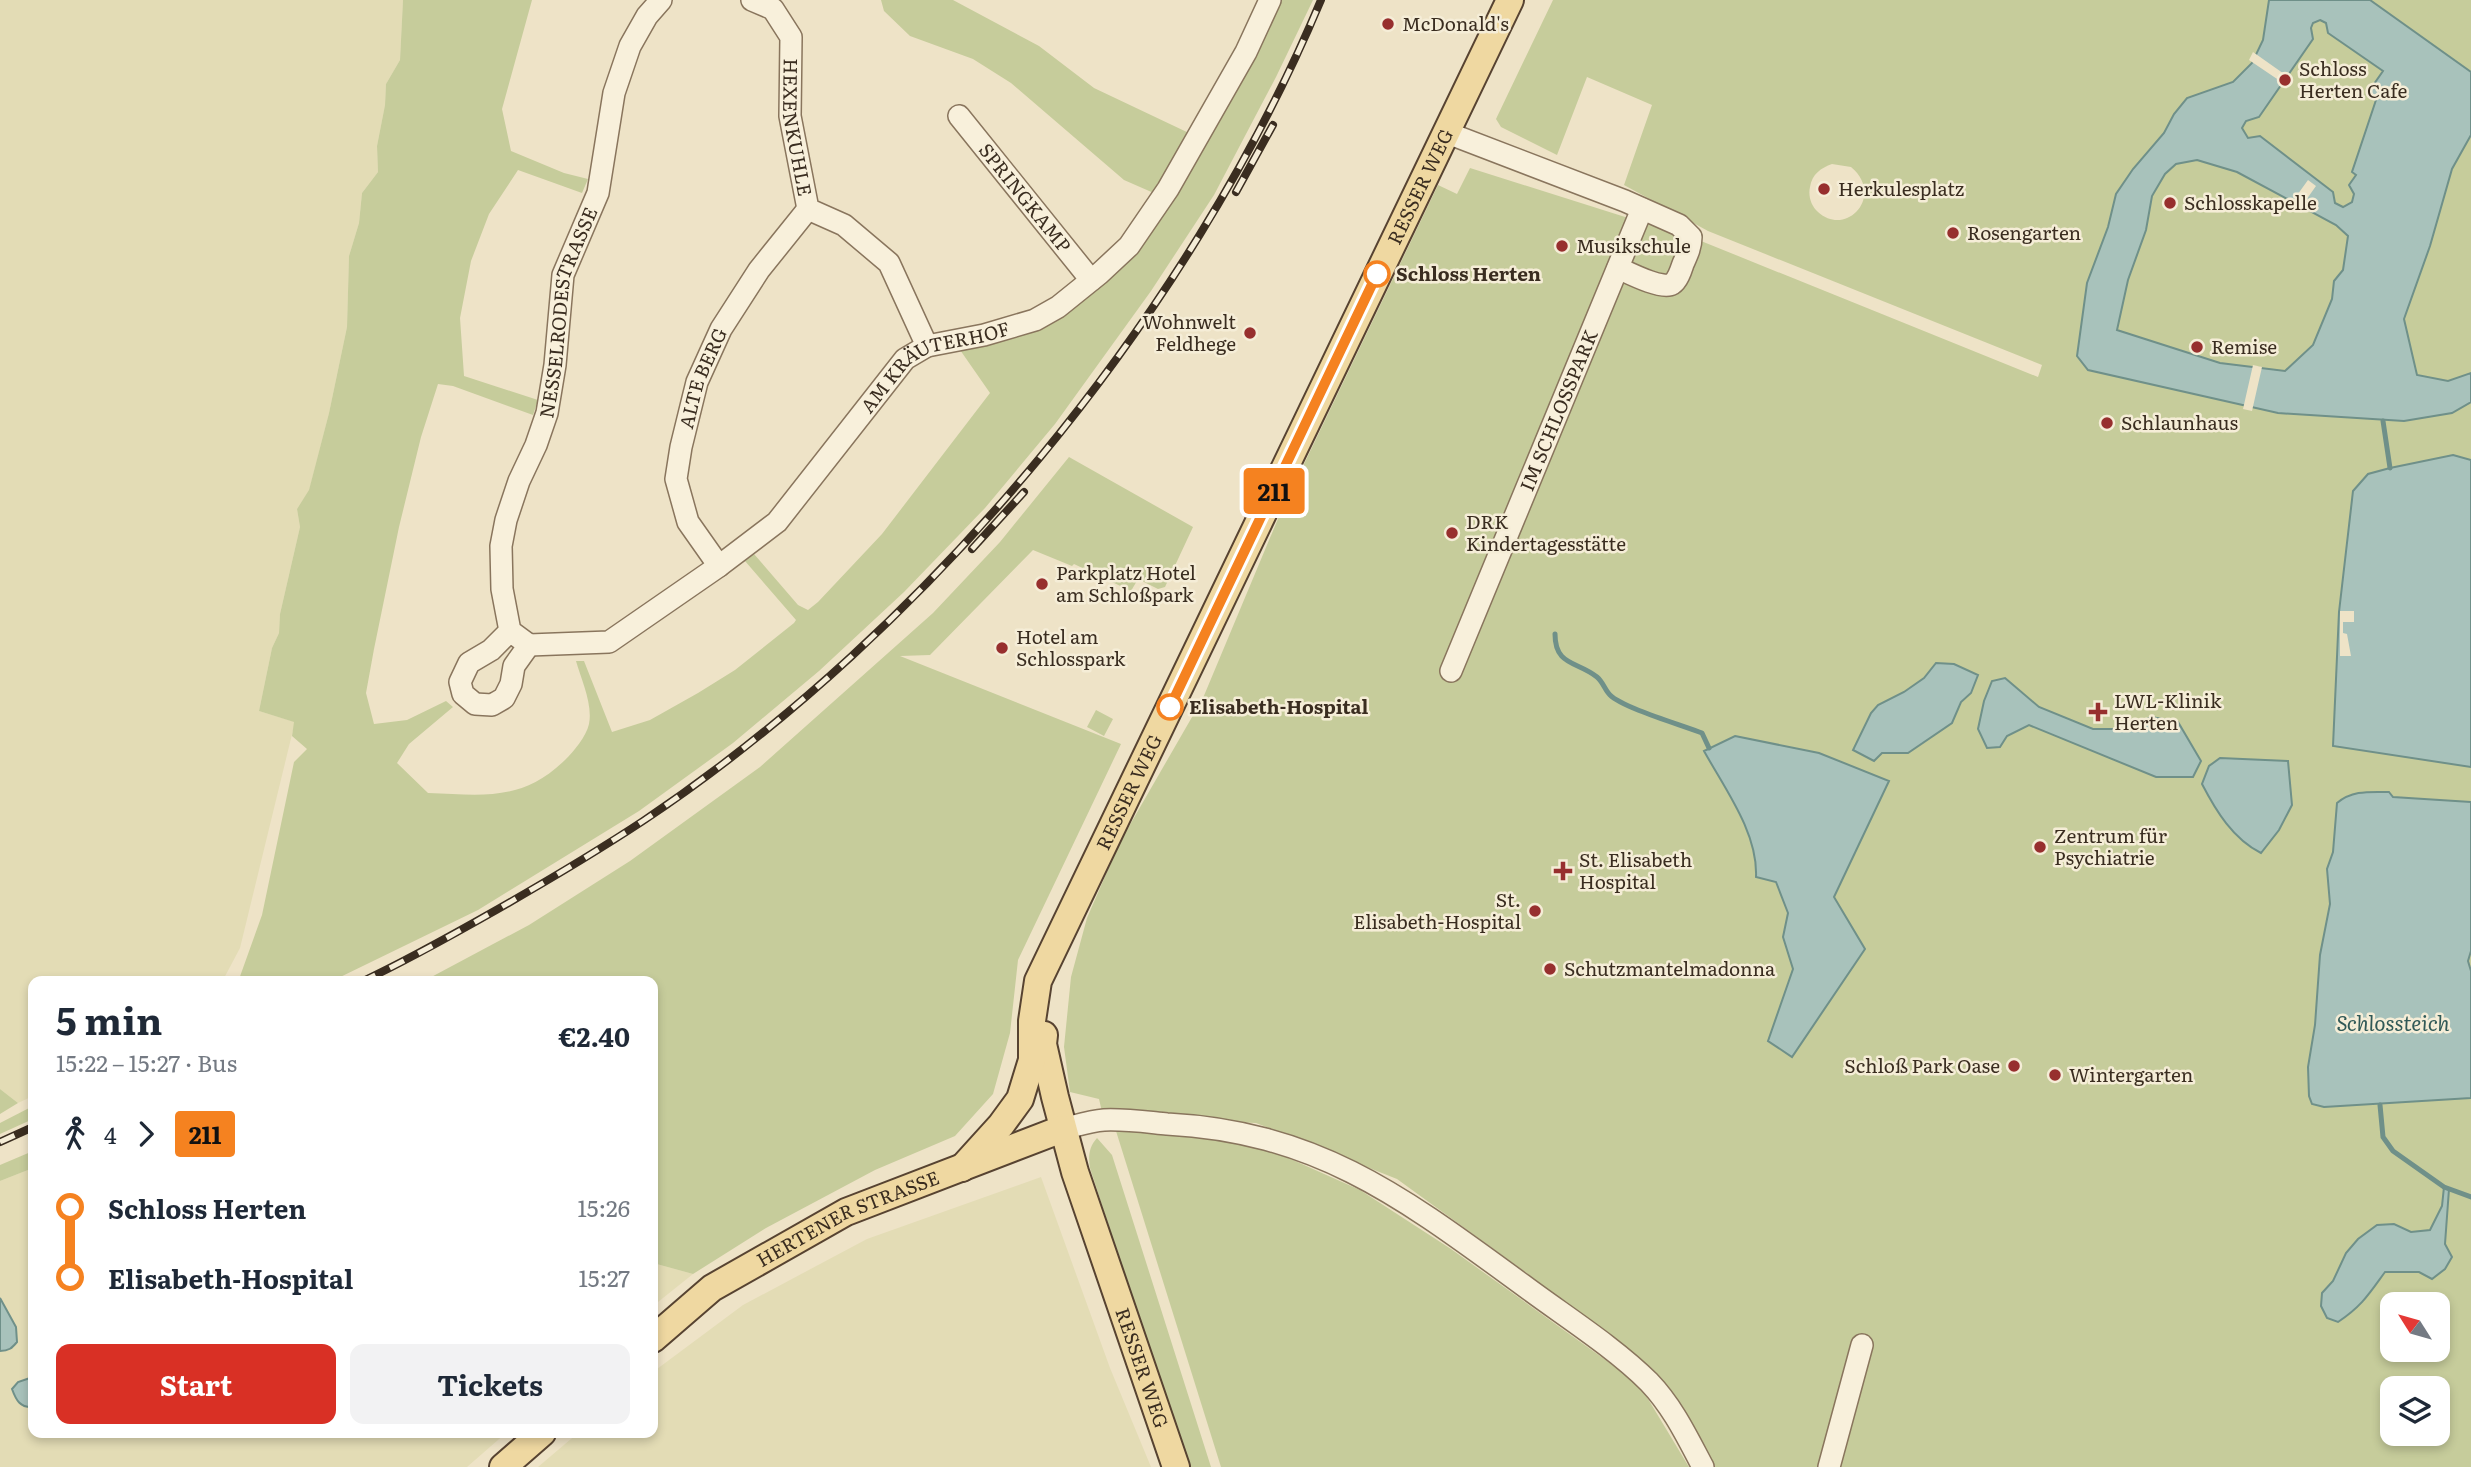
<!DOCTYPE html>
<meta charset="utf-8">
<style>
:root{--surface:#fff;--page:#f2f2f3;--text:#1f2937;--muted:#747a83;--accent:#d93025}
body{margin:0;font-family:Literata,serif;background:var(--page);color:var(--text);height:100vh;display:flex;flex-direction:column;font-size:26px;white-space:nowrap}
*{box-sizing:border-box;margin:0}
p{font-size:23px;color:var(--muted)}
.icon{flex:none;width:38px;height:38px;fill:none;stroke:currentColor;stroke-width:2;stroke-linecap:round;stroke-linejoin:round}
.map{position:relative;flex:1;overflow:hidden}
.side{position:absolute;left:28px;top:976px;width:630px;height:462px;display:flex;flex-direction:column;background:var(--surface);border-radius:14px;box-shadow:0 4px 10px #0003}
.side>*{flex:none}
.badge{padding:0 14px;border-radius:5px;font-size:24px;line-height:46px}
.needle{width:46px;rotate:307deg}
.tools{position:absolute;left:2380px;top:1292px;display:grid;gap:14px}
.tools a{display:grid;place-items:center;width:70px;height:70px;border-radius:14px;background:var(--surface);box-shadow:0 4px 10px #0003;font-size:35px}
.map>.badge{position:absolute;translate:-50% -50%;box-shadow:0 0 0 4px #fff}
.legs{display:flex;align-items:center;gap:10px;height:77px;padding:0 28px;font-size:23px}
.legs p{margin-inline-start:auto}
.head{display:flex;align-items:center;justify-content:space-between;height:119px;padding:0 28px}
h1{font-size:38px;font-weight:700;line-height:52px}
.button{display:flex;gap:14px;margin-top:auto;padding:14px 28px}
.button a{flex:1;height:80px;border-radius:14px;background:var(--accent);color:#fff;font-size:28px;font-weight:700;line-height:80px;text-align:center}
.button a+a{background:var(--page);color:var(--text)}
ul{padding:0 28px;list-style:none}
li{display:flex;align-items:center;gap:24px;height:70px;font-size:26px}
li i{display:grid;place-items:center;width:10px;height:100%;margin:0 9px;background:currentColor}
li i::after{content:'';width:18px;height:18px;margin:-9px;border:5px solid;border-radius:50%;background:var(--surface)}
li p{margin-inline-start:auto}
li:first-child i{background:linear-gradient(#0000 50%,currentColor 0)}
li:last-child i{background:linear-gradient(currentColor 50%,#0000 0)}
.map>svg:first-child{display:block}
</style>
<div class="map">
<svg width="2471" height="1467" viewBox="0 0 2471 1467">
<rect width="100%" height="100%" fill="#eee3c7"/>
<path fill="#e3dcb5" d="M0,0H403L400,60L386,84L385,105L377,146L378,172L362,193L359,223L349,256L347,327L329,413L309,491L297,509L300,527L280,614L279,633L272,648L259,711L295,722L240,948L222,982H33V1096L18,1103L0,1089Z
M33,1168V1433H506L467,1467H0V1181Z
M1041,1177L1110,1368L1151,1467H538L578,1433H653V1372L743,1305L867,1239Z
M653,1263L693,1274L653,1306Z"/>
<path fill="#c6cc9b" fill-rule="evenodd" d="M403,0H532L502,109L511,151L564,173L588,179L582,193L518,170L489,214L471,261L460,318L464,376L538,400L533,415L453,386L438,384L421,437L399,527L374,649L366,693L374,724L407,720L446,701L453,707L409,744L397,763L428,793C483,795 522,802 565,760C574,751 586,737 589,724C593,704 581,679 576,661H584L612,732L650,720L698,693L735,670L794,623L796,620L745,561L754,554L798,605L808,610L818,602L882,534L990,393L958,347C982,342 1015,338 1038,328C1075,312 1101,286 1127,256L1278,0H1313L1276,77L1214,195L1151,291L1055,424L985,508L904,592L819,671L733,743L639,811L478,910L330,982H238L262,915L294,762L307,749L292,736L294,722L259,711L272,648L279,633L280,614L300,527L297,509L309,490L329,413L347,327L349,256L359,223L362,193L378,172L377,146L385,105L386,84L400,60Z
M881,0H953L1039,46L1094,88L1191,134L1156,194L1124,180L1011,83L973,59L910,36L884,11Z
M1553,0H2471V1467H1714L1654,1375L1528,1274L1397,1179L1256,1123L1103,1116L1099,1099L1070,1092L1064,1047L1071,977L1087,918L1120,842L1203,698L1280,514L1438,185L1457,194L1470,168L1701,241L2038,377L2042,365L1708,231L1624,185L1652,105L1587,77L1557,155L1501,127L1496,119ZM1832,164L1851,167C1885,195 1847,238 1818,212C1811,206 1808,196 1810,187C1812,174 1821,168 1832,164ZM2392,1304H2438V1349H2392ZM2392,1388H2438V1433H2392Z
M1069,457L1193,527L1165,587L1158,589L1138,579L1131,591L1074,564L1072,566L1033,550L930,655L900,656L1121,744L1018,960L1010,1033L993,1094L955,1136L875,1170L766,1228L693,1274L653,1263V982H422L529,925L630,861L760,767L933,613L1000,542Z
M1096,710L1113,719L1104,736L1087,727Z
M0,1089L18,1103L0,1114Z
M33,1106V1119L0,1134V1123Z
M1116,1131L1168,1133L1266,1148L1360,1190L1451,1249L1639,1384L1689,1467H1221Z
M1097,1138L1112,1155L1211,1467H1186L1090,1168C1088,1156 1089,1147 1097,1138Z
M33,1151V1168L0,1181V1165Z"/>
<path fill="#a8c2bb" stroke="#6f9089" stroke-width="2" fill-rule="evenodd" d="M2269,0H2370L2471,72V135L2452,169L2430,246L2404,319L2417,375L2448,381L2471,373V402L2452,413L2404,421L2278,413L2088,370L2077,356L2087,283L2108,227L2116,194L2133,169L2164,133L2174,114L2187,98L2233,82L2252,63L2263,40ZM2320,20L2326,23L2328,33L2383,71L2367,94L2376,100L2352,172L2356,175L2349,185L2354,194L2352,202L2343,207L2335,203L2333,192L2260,136L2248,138L2242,128L2246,121L2259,117L2313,39L2311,28L2313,23ZM2197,160L2237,172L2336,225L2348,236L2343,270L2334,281L2332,299L2313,345L2285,371L2220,363L2117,330L2128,280L2146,230L2152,196L2165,174L2176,164Z
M2453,455L2471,460V767L2333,746L2339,612L2353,491L2368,474L2390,468Z
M1936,663L1954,664L1978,675L1971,693L1961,702L1952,723L1908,753H1882L1874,761L1853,750L1871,713L1878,705L1904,692L1924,678Z
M2005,678L2039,707L2093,729H2120L2152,717L2178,722L2201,761L2193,777H2156L2029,725L2007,736L2000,747L1987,748L1978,729L1984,701L1992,681Z
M1735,736L1819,753L1889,781L1834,897L1865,949L1792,1057L1768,1041L1793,969L1783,937L1788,913L1776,882L1756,877C1758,833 1725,789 1704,751Z
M2220,758L2288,761L2292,805L2279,830L2261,853C2233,839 2216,811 2202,784L2209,766Z
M2389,792L2393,797L2471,802V951L2468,961L2471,971V1098L2324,1107L2312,1104L2309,1096L2308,1067L2315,1025L2320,955L2330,904L2327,869L2333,852L2337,803C2353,790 2369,792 2389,792Z
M2444,1187L2449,1189L2445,1244L2452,1257L2445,1269L2432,1279L2419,1272H2385C2369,1294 2362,1306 2338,1322L2327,1318L2321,1306L2322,1293L2333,1281L2346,1253L2358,1239L2377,1225L2394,1224L2411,1232L2430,1230L2442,1206Z
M0,1298L16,1327L17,1342C12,1348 9,1351 0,1351Z
M33,1377V1407C20,1408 16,1400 12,1389L18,1382Z"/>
<path fill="#eee3c7" d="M2253,52L2287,76L2283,83L2249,60Z
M2308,180L2316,186L2299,210L2290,205Z
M2253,365L2262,367L2252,411L2243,409Z
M2340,611H2354V622H2343V633L2347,634L2351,656H2340Z"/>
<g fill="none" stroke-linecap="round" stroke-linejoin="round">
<path stroke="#6f9089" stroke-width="5" d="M2383,421L2390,468
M1555,634C1555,666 1577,661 1597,677C1603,682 1605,690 1610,695C1623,708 1682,725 1702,733L1709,748
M2380,1105L2383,1137L2393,1151L2444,1187L2471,1197"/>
<defs>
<g id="minor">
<path id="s1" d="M752,0L773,9L791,37L790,116L808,209L844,225L889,263L927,346"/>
<path id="s2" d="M959,116L1091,280"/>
<path d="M1445,132L1625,201L1679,225L1691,237C1691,247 1687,255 1683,264C1681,270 1678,280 1672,284C1662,290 1629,273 1618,268"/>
<path id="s3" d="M719,566L688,522L676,479L681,447L697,382L721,329L759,270L808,209"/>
<path id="s4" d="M510,631L491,650L469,663L460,682L463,694L475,704L492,705L504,698L511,684L514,666L529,645L510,631L502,589L501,546L506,520L519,481L536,445L547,413L555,365L563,275L598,193L614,93L630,46L647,16L661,0"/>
<path id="s5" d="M529,645L609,642L719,566L777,522L905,359L927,346L984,335L1035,320L1058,307L1099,274L1129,246L1168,189L1246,52L1270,0"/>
<path id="s6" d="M1451,671L1642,209"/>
<path d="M1062,1129C1075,1126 1090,1121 1104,1120C1124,1119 1146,1122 1167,1124C1319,1132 1405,1199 1523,1285C1563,1315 1614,1347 1649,1382C1673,1407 1687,1437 1703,1467"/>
<path d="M1829,1467L1862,1345"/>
</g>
<g id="major">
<path id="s7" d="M1044,1035L1043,1044L1055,1097L1075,1172L1176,1467"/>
<path id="s8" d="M962,1168L1001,1125L1020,1099L1032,1060V1021L1038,981L1510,0"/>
<path id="s9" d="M653,1339L712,1288L846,1212L1062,1129"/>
<path d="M503,1467L542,1433"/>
</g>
</defs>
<use href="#minor" stroke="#89755d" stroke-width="24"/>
<use href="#major" stroke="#574331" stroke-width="30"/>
<use href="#minor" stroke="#f8f0db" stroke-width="21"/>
<use href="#major" stroke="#efd8a1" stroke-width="26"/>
<defs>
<path id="rail" d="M1236,192L1273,125
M972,549L1024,492
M361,982C408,960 454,934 498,909C547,881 596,852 643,821C930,629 1188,318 1321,0
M0,1142L33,1127"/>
</defs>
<use href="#rail" stroke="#3a2d20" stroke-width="8"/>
<use href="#rail" stroke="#f5edd7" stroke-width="5" stroke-dasharray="16" stroke-linecap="butt"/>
</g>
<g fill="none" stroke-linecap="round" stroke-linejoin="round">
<defs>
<path id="line-1" d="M1170,707L1377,274"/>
</defs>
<use href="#line-1" stroke="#fff" stroke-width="16"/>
<use href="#line-1" stroke="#f58220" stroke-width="10"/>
</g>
<g fill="#972f2e" stroke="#f5edd7" stroke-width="2.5">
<circle cx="1388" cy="24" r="7"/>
<circle cx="2285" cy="80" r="7"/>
<circle cx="1824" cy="189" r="7"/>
<circle cx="2170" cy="203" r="7"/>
<circle cx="1953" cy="233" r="7"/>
<circle cx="1562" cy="246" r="7"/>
<circle cx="1250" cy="333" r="7"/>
<circle cx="2197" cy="347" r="7"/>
<circle cx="2107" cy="423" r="7"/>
<circle cx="1452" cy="533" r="7"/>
<circle cx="1042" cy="584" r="7"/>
<circle cx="1002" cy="648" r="7"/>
<path d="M2094.5 701.5h7v7h7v7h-7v7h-7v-7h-7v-7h7z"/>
<circle cx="2040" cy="847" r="7"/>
<path d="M1559.5 860.5h7v7h7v7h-7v7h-7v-7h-7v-7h7z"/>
<circle cx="1535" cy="911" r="7"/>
<circle cx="1550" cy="969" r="7"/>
<circle cx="2014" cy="1066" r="7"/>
<circle cx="2055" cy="1075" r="7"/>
</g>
<g fill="#fff" stroke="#f58220" stroke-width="3.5">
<circle cx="1377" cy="274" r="12"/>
<circle cx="1170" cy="707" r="12"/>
</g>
<g text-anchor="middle" stroke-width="5" stroke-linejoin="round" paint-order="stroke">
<g font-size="19" fill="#3a2d20" stroke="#f5edd7" text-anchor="start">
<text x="1402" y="31">McDonald's</text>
<text x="2299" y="76">Schloss<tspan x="2299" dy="22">Herten Cafe</tspan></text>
<text x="1838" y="196">Herkulesplatz</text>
<text x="2184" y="210">Schlosskapelle</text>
<text x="1967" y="240">Rosengarten</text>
<text x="1576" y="253">Musikschule</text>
<text x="1236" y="329" text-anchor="end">Wohnwelt<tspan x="1236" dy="22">Feldhege</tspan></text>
<text x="2211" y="354">Remise</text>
<text x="2121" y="430">Schlaunhaus</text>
<text x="1466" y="529">DRK<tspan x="1466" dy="22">Kindertagesstätte</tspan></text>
<text x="1056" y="580">Parkplatz Hotel<tspan x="1056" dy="22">am Schloßpark</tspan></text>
<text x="1016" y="644">Hotel am<tspan x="1016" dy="22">Schlosspark</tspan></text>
<text x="2114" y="708">LWL-Klinik<tspan x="2114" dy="22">Herten</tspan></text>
<text x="2054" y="843">Zentrum für<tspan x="2054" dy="22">Psychiatrie</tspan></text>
<text x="1579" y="867">St. Elisabeth<tspan x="1579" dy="22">Hospital</tspan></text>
<text x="1521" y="907" text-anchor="end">St.<tspan x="1521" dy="22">Elisabeth-Hospital</tspan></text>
<text x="1564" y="976">Schutzmantelmadonna</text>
<text x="2000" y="1073" text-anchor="end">Schloß Park Oase</text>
<text x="2069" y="1082">Wintergarten</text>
</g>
<g font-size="19" fill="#3a2d20" stroke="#f5edd7">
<text dy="7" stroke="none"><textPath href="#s1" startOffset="147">HEXENKUHLE</textPath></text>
<text dy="7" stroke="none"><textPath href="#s8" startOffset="1092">RESSER WEG</textPath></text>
<text dy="7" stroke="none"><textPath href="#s2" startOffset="105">SPRINGKAMP</textPath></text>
<text dy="7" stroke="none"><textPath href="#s4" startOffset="546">NESSELRODESTRASSE</textPath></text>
<text dy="7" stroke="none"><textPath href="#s5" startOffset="516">AM KRÄUTERHOF</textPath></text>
<text dy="7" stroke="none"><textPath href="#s3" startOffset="203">ALTE BERG</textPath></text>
<text dy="7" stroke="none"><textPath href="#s6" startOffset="282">IM SCHLOSSPARK</textPath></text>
<text dy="7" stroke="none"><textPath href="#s8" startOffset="420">RESSER WEG</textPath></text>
<text dy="7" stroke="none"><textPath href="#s9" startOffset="231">HERTENER STRASSE</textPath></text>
<text dy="7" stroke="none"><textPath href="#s7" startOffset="348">RESSER WEG</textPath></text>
</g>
<g font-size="19" font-weight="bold" fill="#3a2d20" stroke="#f5edd7" text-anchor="start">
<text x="1396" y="281">Schloss Herten</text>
<text x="1189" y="714">Elisabeth-Hospital</text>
</g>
<g font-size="21" font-style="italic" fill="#305957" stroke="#f5edd7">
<text x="2393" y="1031">Schlossteich</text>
</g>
</g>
</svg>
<div class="tools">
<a><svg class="needle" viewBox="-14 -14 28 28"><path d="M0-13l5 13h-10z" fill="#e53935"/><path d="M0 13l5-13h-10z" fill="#747a83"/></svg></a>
<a><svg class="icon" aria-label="layers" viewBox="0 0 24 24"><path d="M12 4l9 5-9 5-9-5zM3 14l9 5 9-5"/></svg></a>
</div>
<b class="badge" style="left:1274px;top:491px;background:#f58220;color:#111">211</b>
<section class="side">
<div class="head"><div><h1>5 min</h1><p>15:22 – 15:27 · Bus</p></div><b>€2.40</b></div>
<div class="legs"><svg class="icon" aria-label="walk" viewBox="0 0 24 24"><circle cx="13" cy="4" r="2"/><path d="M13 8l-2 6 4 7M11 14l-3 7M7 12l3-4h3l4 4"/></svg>4<svg class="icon" aria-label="forward" viewBox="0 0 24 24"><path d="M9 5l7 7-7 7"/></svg><b class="badge" style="background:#f58220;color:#111">211</b></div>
<ul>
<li><i style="color:#f58220"></i><b>Schloss Herten</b><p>15:26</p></li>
<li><i style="color:#f58220"></i><b>Elisabeth-Hospital</b><p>15:27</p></li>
</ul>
<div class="button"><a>Start</a><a>Tickets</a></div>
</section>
</div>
